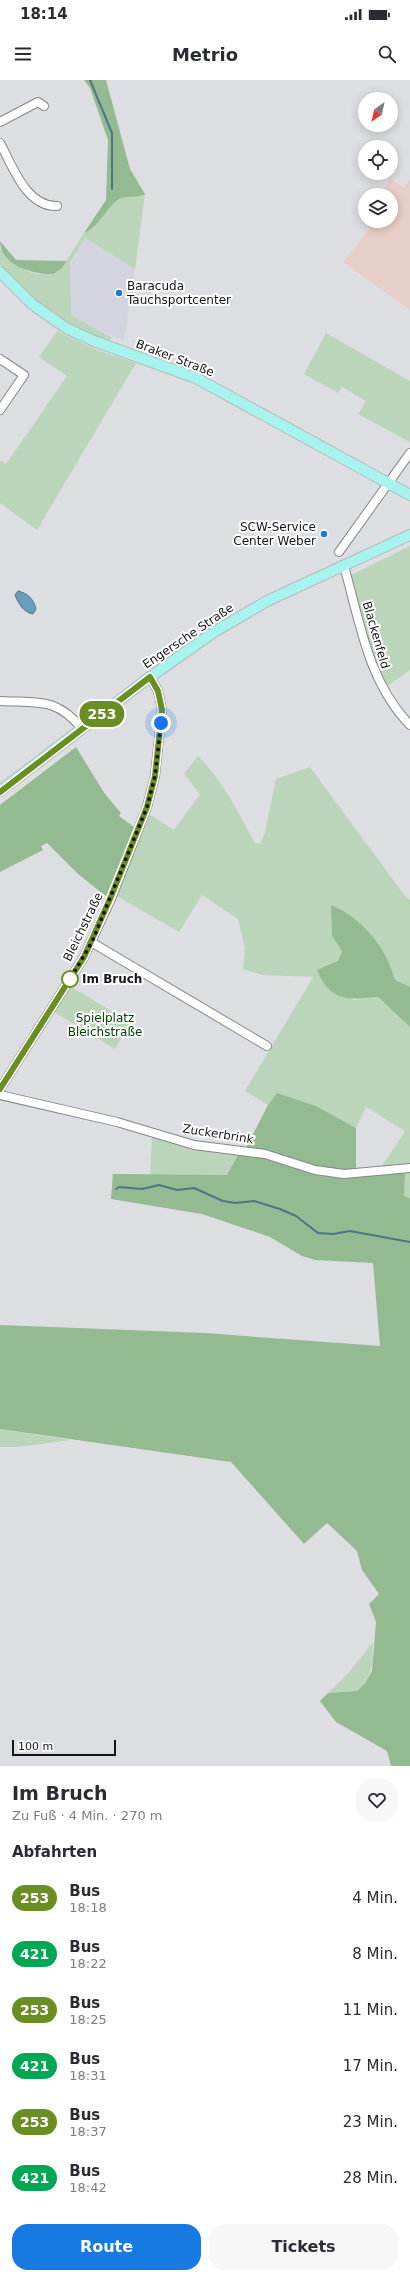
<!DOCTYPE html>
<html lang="de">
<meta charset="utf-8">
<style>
:root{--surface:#fff;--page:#f7f7f7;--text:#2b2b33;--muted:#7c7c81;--accent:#167ae2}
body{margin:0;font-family:"DejaVu Sans",sans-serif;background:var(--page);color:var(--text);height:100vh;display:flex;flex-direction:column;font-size:15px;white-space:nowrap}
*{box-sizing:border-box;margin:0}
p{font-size:13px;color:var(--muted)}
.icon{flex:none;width:22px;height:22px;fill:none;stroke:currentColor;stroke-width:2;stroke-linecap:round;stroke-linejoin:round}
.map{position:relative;height:1686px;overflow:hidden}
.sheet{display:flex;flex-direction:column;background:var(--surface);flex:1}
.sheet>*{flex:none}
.badge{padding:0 8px;border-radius:13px;font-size:14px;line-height:26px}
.needle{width:26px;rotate:213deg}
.controls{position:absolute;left:358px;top:12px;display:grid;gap:8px}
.controls a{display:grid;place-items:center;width:40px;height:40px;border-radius:50%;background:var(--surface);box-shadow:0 2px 10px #0003;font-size:20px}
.scale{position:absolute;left:12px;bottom:10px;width:104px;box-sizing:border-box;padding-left:4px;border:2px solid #151517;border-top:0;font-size:11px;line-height:14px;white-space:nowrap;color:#151517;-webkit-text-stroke:3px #fff;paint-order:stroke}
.you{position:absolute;width:20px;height:20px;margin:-10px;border:3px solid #fff;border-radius:50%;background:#1a73e8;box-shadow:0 0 0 6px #1a73e833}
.map>.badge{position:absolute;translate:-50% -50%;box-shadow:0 0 0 2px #fff}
h2{padding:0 12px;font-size:15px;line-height:36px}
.round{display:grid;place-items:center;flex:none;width:42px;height:42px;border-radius:16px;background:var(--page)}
.summary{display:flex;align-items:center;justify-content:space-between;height:68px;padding:0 12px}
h1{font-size:19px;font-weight:700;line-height:30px}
.cta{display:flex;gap:8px;margin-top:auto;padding:8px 12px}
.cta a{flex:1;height:46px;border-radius:16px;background:var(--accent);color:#fff;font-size:16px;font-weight:700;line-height:46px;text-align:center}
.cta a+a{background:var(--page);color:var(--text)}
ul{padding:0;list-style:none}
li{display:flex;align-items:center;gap:12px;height:56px;padding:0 12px}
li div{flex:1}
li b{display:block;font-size:15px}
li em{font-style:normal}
li .badge{min-width:44px;font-weight:700;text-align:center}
.status{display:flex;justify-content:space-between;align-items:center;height:28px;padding:0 20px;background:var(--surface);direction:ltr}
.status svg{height:11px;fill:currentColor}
header{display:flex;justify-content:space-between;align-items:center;height:52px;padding:0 12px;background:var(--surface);font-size:18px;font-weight:700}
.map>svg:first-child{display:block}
</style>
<div class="status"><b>18:14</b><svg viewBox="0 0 49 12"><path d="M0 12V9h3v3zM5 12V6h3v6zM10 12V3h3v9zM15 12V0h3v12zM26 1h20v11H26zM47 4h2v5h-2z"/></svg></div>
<header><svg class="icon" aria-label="menu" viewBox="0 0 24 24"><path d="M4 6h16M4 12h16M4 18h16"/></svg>Metrio<svg class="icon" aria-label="search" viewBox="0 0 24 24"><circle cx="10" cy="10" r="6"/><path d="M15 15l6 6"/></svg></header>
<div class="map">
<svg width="410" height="1686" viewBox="0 0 410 1686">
<rect width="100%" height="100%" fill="#dddee2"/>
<path fill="#d3d4e0" d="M85,158L135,189L124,261L71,236L70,182Z"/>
<path fill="#e7cec8" d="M391,99L404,108L410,99V230L343,182L370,148L361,140L365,134V141H391V115H379Z"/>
<path fill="#bbd5ba" d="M145,114L135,189L85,158L70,182L71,235L113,258L106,261C63,242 29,222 0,184V168C10,181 25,195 43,194C48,194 56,191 61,189L84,153L94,148L112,125L123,117Z
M57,251L97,270L136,283L37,450L0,423V380L6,384L67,296L39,277Z
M326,253L410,301V362L358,334L366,321L342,307L338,313L304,294Z
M410,466V590L386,607L379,596L351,495Z
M198,676C223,701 238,732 255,763L260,764L265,752L276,699L310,687L405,816L410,820V907L395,900L391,886L331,826L332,856L342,870L338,881L353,920L378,917L410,947V1118L404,1116L380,1089L405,1051L366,1027L356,1048L316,1026L277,1013L268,1025L245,1011L313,897L263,895L243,889L245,868L238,839L202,815L179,852L115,815L149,734L174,750L200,714L184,694Z
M70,906L131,943L115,969L54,932Z
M152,1055L239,1073L227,1095H150Z
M0,1349L70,1360L19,1367H0Z
M373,1562C372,1584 374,1595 357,1611L328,1613L350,1591Z"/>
<path fill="#94ba92" d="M84,0H106L130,89L145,114C136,119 127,114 118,120C104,130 100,147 84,153L106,120L108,60L90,8Z
M0,161L16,180L67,181L61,189L53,194C33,195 0,185 0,161Z
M76,667L105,714L121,733L119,736L134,747L107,817L78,794L47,763L41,766L43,770L0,792V725Z
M331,825C361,837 387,868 395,900L410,907V947L378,917C348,920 330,922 317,890L338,881L342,871L332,856Z
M277,1013L316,1026L356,1048V1089L405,1087L404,1116L410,1118V1686H391L387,1671L336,1642L320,1621L328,1613L357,1611L365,1603L372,1591L376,1542L369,1524L379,1514L362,1490L357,1471L327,1443L304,1464L231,1382L0,1349V1245L205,1253L380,1266L373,1183L315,1180L302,1176L270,1157L202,1134L111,1119L113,1094L227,1095L239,1073L247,1066L268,1025Z"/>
<path fill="#679eb9" stroke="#4e7588" d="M18,511C27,513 34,519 36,529L33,534C24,533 18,523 15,515Z"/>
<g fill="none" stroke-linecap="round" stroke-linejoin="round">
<path stroke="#4e7588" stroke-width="2" d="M90,0L112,53V109
M116,1109L119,1107L142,1109L159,1105L177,1110L194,1108L223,1121L235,1123L254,1121L280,1129L296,1136L318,1153L333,1154L350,1151L410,1162"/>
<defs>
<path id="minor" d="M0,42L38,22L44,26
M0,63C12,85 26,127 57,126
M0,279L24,295L0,330
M339,472L410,373
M344,486C360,542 368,602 410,645
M0,621C37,623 57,617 82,649
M91,862L267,966
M0,1009L84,877L111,819L147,727L155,696L162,630L158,611L150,597
M0,1015L117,1042L194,1065L265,1074L315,1090L344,1094L410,1088"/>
<path id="major" d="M0,192L32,224L66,248L94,261L196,298L410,415
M0,711L150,597L214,552L267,521L410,455"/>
</defs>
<use href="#minor" stroke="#86868a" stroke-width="10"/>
<use href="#major" stroke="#b9b9b9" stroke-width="12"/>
<use href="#minor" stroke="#fff" stroke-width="8"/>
<use href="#major" stroke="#a7f3ee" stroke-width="10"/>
</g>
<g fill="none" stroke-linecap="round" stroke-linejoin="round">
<defs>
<path id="line" d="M0,712L150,597L158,611L162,630L155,696L147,727L110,819L84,877L0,1009"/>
</defs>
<use href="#line" stroke="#fff" stroke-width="9"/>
<use href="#line" stroke="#6b8e23" stroke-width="6"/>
<path stroke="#151517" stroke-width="4" stroke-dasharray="0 7.2" d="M70,899L69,901L92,862L147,727L155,696L161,643"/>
</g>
<g fill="#167ae2" stroke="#fff" stroke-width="1.5">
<circle cx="119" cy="213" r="4"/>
<circle cx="324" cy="454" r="4"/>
</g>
<circle fill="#fff" stroke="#6b8e23" stroke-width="2" cx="70" cy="899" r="8"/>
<g text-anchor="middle" stroke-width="4" stroke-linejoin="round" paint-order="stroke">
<g font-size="12" fill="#151517" stroke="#fff" text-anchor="start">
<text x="127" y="210">Baracuda<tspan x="127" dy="14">Tauchsportcenter</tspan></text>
<text x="316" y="451" text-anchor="end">SCW-Service<tspan x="316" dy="14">Center Weber</tspan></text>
</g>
<g font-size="12" fill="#151517" stroke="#fff">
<text transform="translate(175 278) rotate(21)" y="4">Braker Straße</text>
<text transform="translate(376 555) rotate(74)" y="4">Blackenfeld</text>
<text transform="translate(188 556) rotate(-34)" y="4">Engersche Straße</text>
<text transform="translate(83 847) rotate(-64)" y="4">Bleichstraße</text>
<text transform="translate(218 1054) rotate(9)" y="4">Zuckerbrink</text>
</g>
<g font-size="12" font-weight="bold" fill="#151517" stroke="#fff" text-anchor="start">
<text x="82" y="903">Im Bruch</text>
</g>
<g font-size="12" fill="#003b04" stroke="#fff">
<text x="105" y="942">Spielplatz<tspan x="105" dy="14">Bleichstraße</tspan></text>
</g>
</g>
</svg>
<div class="controls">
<a><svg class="needle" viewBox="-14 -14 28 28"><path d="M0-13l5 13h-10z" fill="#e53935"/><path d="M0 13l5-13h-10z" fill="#7c7c81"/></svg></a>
<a><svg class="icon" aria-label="locate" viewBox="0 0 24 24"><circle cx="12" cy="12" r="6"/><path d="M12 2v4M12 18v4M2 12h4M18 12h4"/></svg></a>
<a><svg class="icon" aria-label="layers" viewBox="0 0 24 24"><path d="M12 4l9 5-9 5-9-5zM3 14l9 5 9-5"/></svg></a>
</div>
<div class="scale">100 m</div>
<div class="you" style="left:161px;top:643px"></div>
<b class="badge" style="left:102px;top:634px;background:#6b8e23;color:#fff">253</b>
</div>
<section class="sheet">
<div class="summary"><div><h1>Im Bruch</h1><p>Zu Fuß · 4 Min. · 270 m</p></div><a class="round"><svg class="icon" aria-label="heart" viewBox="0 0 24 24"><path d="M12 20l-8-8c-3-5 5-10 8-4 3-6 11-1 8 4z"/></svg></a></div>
<h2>Abfahrten</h2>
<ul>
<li><span class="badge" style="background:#6b8e23;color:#fff">253</span><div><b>Bus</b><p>18:18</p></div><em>4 Min.</em></li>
<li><span class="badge" style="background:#00a651;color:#fff">421</span><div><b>Bus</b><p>18:22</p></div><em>8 Min.</em></li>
<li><span class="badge" style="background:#6b8e23;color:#fff">253</span><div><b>Bus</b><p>18:25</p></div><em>11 Min.</em></li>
<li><span class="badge" style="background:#00a651;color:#fff">421</span><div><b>Bus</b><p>18:31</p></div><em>17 Min.</em></li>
<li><span class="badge" style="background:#6b8e23;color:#fff">253</span><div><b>Bus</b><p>18:37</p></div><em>23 Min.</em></li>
<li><span class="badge" style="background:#00a651;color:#fff">421</span><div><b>Bus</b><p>18:42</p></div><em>28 Min.</em></li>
</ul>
<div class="cta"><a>Route</a><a>Tickets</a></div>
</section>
